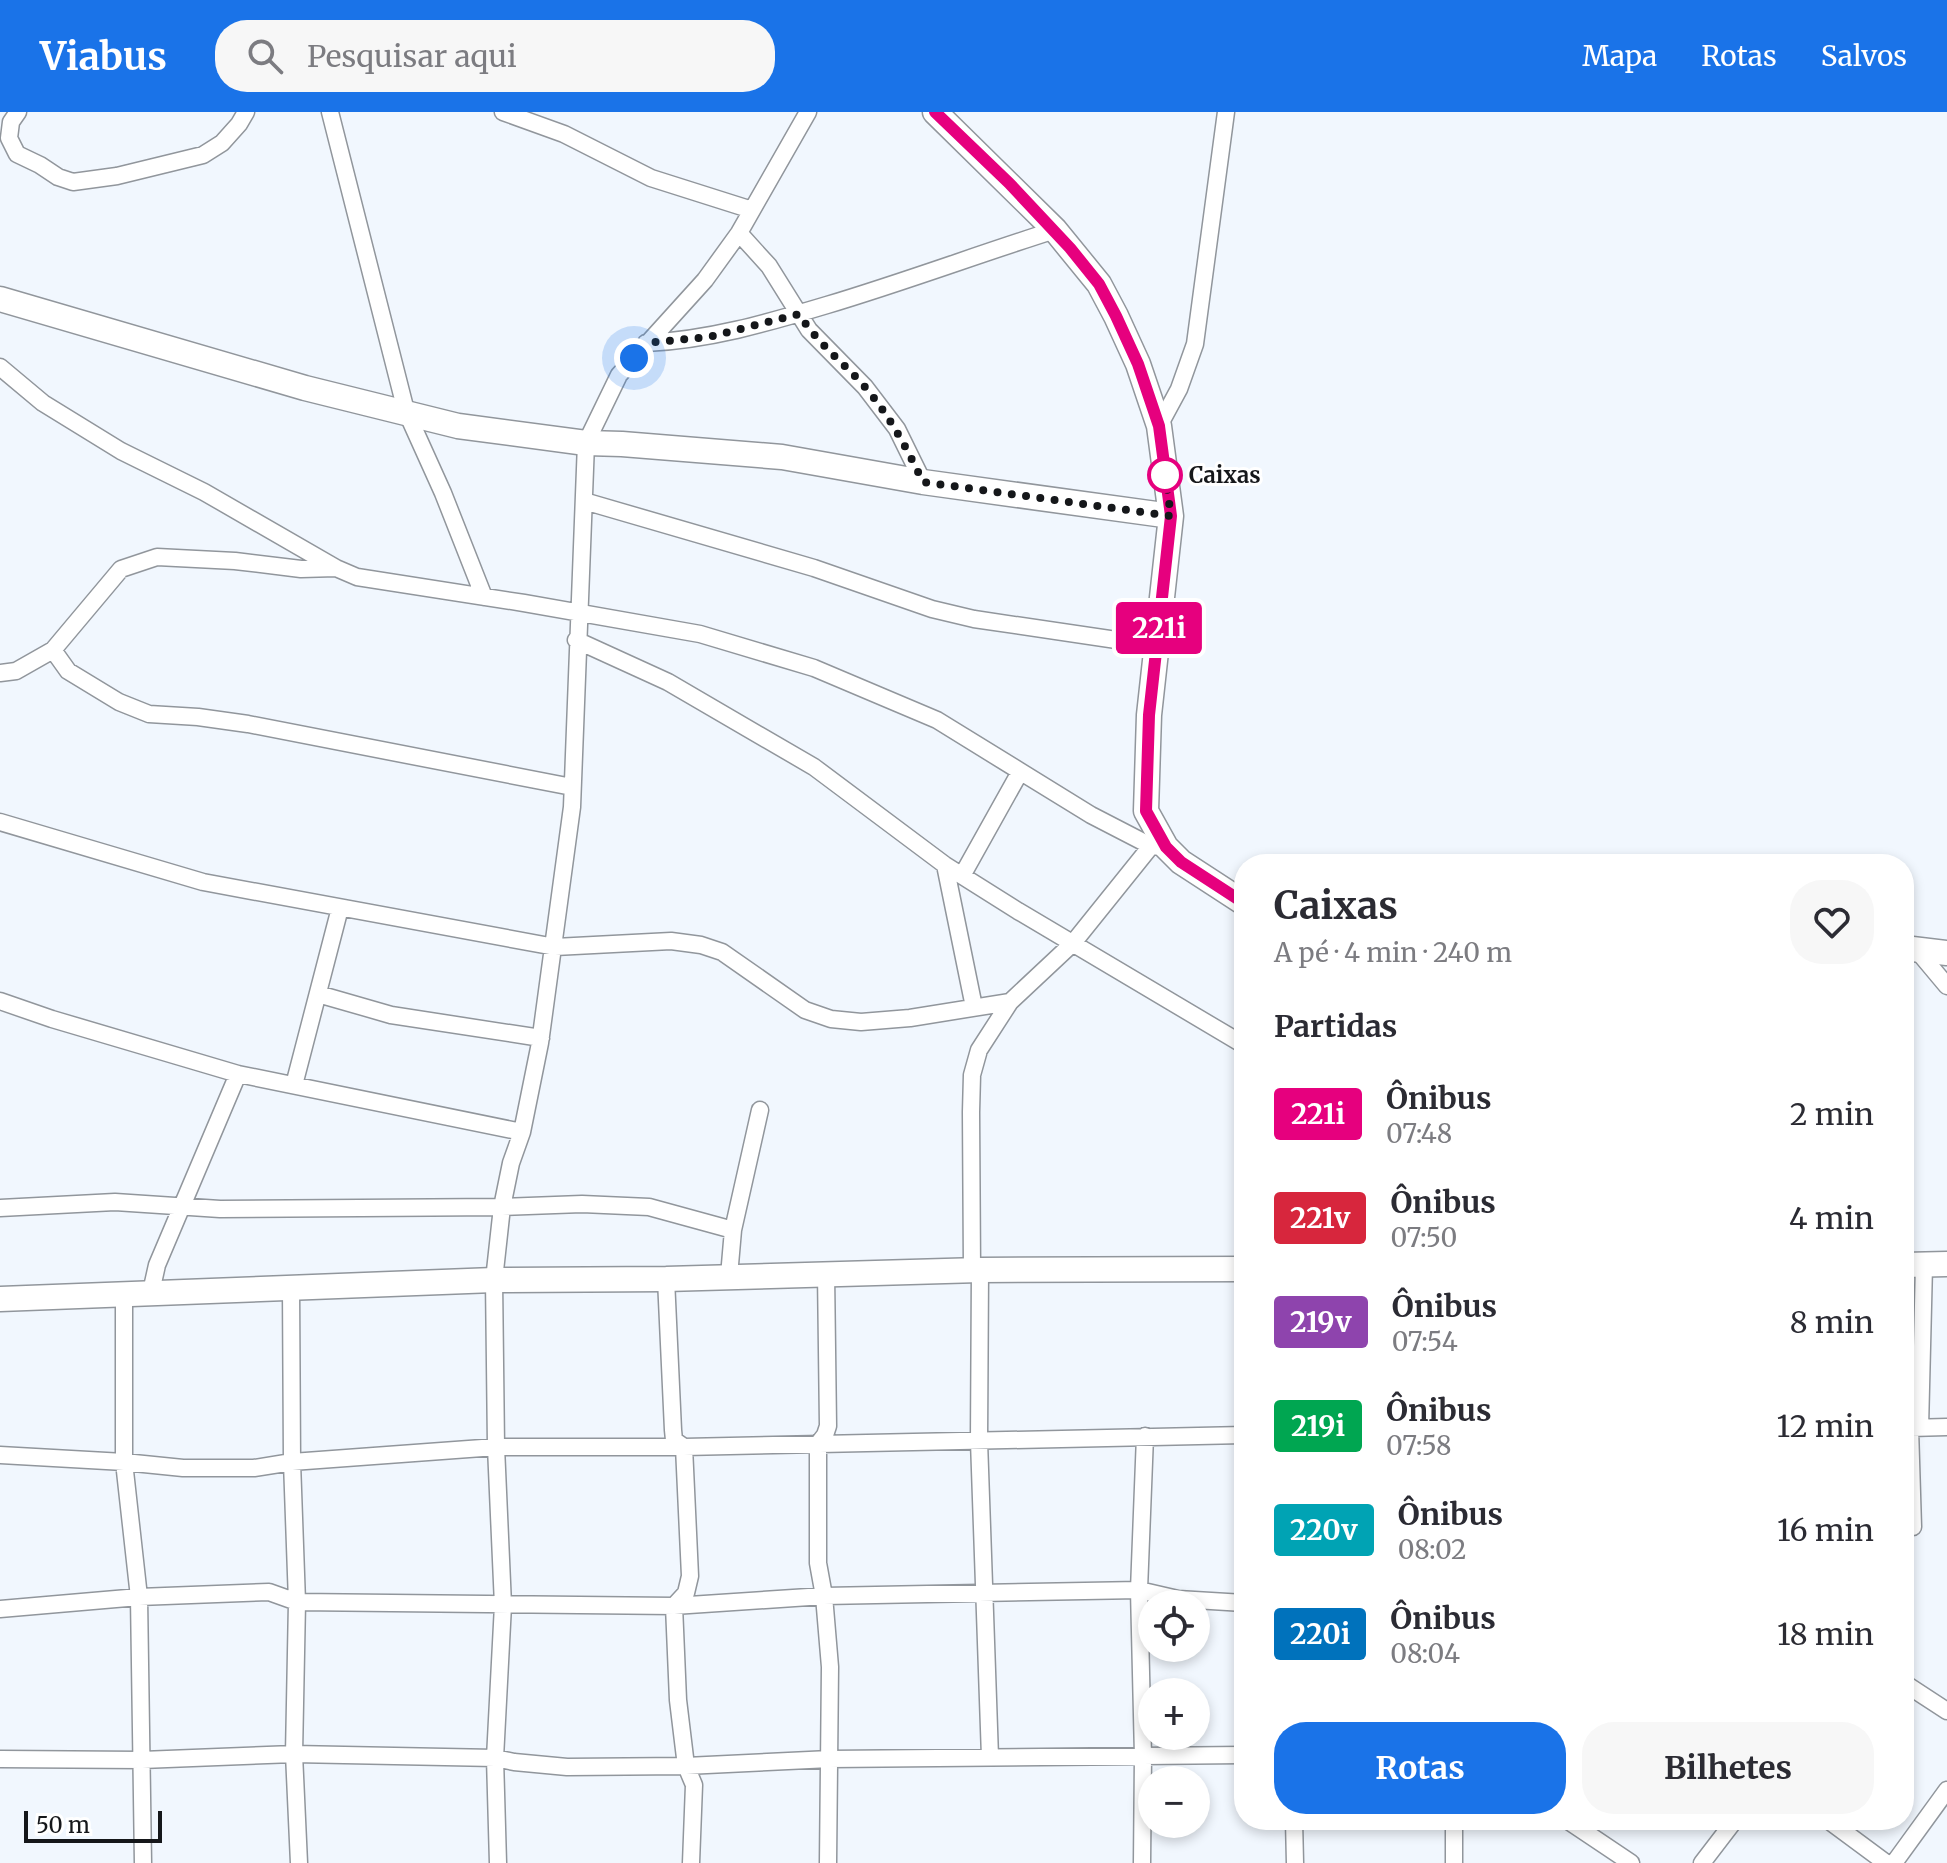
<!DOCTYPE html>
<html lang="pt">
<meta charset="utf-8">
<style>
:root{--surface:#fff;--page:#f7f7f7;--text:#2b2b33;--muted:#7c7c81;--accent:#1a73e8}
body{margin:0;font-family:Merriweather,serif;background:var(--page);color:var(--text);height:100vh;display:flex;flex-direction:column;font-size:30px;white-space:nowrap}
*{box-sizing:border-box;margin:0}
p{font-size:26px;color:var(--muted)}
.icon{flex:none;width:44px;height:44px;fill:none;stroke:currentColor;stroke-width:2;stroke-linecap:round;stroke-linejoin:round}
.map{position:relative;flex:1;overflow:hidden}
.sheet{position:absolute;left:1234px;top:742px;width:680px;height:976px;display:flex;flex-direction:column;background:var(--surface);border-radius:32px;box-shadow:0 4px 12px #0003}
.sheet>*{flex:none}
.badge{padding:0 16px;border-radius:6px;font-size:28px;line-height:52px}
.tools{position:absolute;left:1138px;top:1478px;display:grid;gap:16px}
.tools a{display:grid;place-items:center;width:72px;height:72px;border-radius:50%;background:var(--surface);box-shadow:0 4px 12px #0003;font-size:40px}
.scale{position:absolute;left:24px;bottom:20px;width:138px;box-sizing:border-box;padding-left:8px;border:4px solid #15171a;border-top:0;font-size:22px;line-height:28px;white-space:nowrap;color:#15171a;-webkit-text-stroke:6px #fff;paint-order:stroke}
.you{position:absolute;width:40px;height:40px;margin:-20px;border:6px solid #fff;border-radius:50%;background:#1a73e8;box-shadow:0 0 0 12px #1a73e833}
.map>.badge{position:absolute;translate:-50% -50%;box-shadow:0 0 0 4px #fff}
h2{padding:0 40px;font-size:30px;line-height:72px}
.round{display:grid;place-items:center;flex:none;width:84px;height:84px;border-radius:32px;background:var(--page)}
.headline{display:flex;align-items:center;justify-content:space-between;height:136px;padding:0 40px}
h1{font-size:38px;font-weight:700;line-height:60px}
.cta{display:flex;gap:16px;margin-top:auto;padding:16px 40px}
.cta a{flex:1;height:92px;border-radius:32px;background:var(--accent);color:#fff;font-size:32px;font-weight:700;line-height:92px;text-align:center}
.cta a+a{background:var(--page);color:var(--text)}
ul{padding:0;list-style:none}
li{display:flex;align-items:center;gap:24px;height:104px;padding:0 40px}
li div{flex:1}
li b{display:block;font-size:30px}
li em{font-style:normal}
li .badge{min-width:88px;font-weight:700;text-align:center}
header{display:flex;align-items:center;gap:48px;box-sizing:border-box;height:112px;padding:0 40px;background:var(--accent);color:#fff}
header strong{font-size:38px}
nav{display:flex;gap:44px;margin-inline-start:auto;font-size:28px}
.search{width:560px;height:72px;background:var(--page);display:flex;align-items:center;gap:20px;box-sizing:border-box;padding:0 28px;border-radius:32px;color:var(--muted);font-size:30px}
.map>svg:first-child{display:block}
</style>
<header>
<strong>Viabus</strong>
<div class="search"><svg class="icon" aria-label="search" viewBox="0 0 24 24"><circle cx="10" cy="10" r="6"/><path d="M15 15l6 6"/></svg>Pesquisar aqui</div>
<nav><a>Mapa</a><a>Rotas</a><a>Salvos</a></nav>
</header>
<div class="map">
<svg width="1947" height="1751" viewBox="0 0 1947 1751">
<rect width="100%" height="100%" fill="#f1f7fe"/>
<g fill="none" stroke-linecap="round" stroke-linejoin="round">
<defs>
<path id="street" d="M18,0L11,10L9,26L17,42L40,53L58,65L73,70L117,64L203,43L222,31L239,12L246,0
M330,0L406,299L443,381L484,485
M503,0L564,22L651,66L752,98
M739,121L769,154L809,218L865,275L897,317L923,370
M646,231C709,228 767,211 827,193C904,170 979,142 1055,118
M0,255L43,291L121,339L204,380L336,456L357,465L524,491L700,522L814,556L937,608L1091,703L1151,734L1166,735
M1159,314L1179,277L1195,232L1226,0
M584,389L814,456L932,497L974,507L1157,534
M576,528L668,570L814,655L945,753L1018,799L1244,933
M53,538L68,559L119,590L149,602L198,605L248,612L572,675
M0,561L16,559L53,538L121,457L157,445L235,449L301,457L336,456
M0,710L203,770L555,835L671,829L701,833L722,840L805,898L831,907L861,910L910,906L1010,890
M945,753L974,895
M963,762L1020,660
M1916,837L1947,874
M318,882L391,903L541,926
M0,889L52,907L238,962L522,1020
M294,973L340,796
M0,1096L115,1090L220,1097L502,1095L582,1092L649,1095L733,1118L729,1164
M733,1118L760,998
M972,1158L971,1000L972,963L979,938L1010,890L1073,831L1151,734
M980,1158L979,1329L990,1645
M826,1161L828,1314L825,1323L818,1332V1451L824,1484L830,1555L828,1751
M666,1167L673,1318L674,1328L684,1335L690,1464L686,1481L674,1494L678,1588L686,1654L694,1673L691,1751
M291,1175L292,1350L297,1490L294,1642L299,1751
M151,1180L157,1153L238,962
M124,1182V1350L139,1485L143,1751
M1910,1316L1913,1415
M1910,1316L1947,1315
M1920,1316L1924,1153
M0,1343L124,1350L183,1356H254L292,1350L496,1335H684L1244,1323
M0,1497L139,1485L269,1480L297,1490L674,1494L824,1484L1139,1478L1178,1487L1244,1491
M1904,1571L1947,1599
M0,1647L142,1648L294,1642L495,1646L514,1650L567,1655L686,1654L830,1647L1244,1643
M1294,1708L1295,1751
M1567,1708L1631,1751
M1828,1708L1886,1751
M498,1751L495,1646L503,1493L496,1335L494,1168L502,1095L511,1051L522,1020L540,931L572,695L586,331L619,263L705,168L739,121L808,0
M1142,1751L1143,1644L1139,1478L1145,1324
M1454,1751V1708
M1702,1751L1735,1708
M1894,1751L1947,1678"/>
<path id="secondary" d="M935,0L1055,118L1099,172L1116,204L1138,252L1159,314L1171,404L1149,603L1146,699L1166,735L1181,750L1244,791
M0,187L305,276L458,314L586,331L622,332L782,345L923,370L1171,404
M1904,836L1947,841
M1904,1153L1947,1152
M0,1187L494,1168L666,1167L980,1158L1244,1157"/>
</defs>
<use href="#street" stroke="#91969c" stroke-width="19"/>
<use href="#secondary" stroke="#91969c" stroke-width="27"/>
<use href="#street" stroke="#fff" stroke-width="16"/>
<use href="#secondary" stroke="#fff" stroke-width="24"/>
</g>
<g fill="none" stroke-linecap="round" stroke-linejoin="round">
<defs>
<path id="line" d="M935,0L1009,71L1070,136L1099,172L1116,204L1138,252L1159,314L1171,404L1149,603L1146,699L1166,735L1181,750L1244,791"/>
</defs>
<use href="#line" stroke="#fff" stroke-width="18"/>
<use href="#line" stroke="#e6007e" stroke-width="12"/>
<path stroke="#15171a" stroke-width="8" stroke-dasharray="0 14.4" d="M634,246L646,231L709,225L799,202C817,231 843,250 865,275C890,304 907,337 923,370L1171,404L1165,363"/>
</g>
<circle fill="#fff" stroke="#e6007e" stroke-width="4" cx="1165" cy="363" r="16"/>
<g text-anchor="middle" stroke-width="6" stroke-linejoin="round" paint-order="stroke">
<g font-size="22" font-weight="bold" fill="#15171a" stroke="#fff" text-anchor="start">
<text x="1189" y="371">Caixas</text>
</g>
</g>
</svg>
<div class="tools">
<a><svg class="icon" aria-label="locate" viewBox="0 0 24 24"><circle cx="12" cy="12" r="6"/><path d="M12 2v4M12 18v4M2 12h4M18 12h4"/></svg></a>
<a>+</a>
<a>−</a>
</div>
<div class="scale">50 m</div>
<div class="you" style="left:634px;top:246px"></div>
<b class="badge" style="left:1159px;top:516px;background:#e6007e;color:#fff">221i</b>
<section class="sheet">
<div class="headline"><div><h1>Caixas</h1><p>A pé · 4 min · 240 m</p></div><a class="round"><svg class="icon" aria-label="heart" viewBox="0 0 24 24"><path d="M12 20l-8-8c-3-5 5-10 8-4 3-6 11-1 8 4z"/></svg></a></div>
<h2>Partidas</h2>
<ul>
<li><span class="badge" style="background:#e6007e;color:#fff">221i</span><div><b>Ônibus</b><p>07:48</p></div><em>2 min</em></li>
<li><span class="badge" style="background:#d7263d;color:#fff">221v</span><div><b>Ônibus</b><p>07:50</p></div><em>4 min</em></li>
<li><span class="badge" style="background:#8e44ad;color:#fff">219v</span><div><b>Ônibus</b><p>07:54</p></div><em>8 min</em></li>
<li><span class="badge" style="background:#00a651;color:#fff">219i</span><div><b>Ônibus</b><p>07:58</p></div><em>12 min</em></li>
<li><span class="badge" style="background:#00a3b4;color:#fff">220v</span><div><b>Ônibus</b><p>08:02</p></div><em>16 min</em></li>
<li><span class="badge" style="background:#0072bc;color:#fff">220i</span><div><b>Ônibus</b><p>08:04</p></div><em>18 min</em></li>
</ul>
<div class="cta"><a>Rotas</a><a>Bilhetes</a></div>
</section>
</div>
